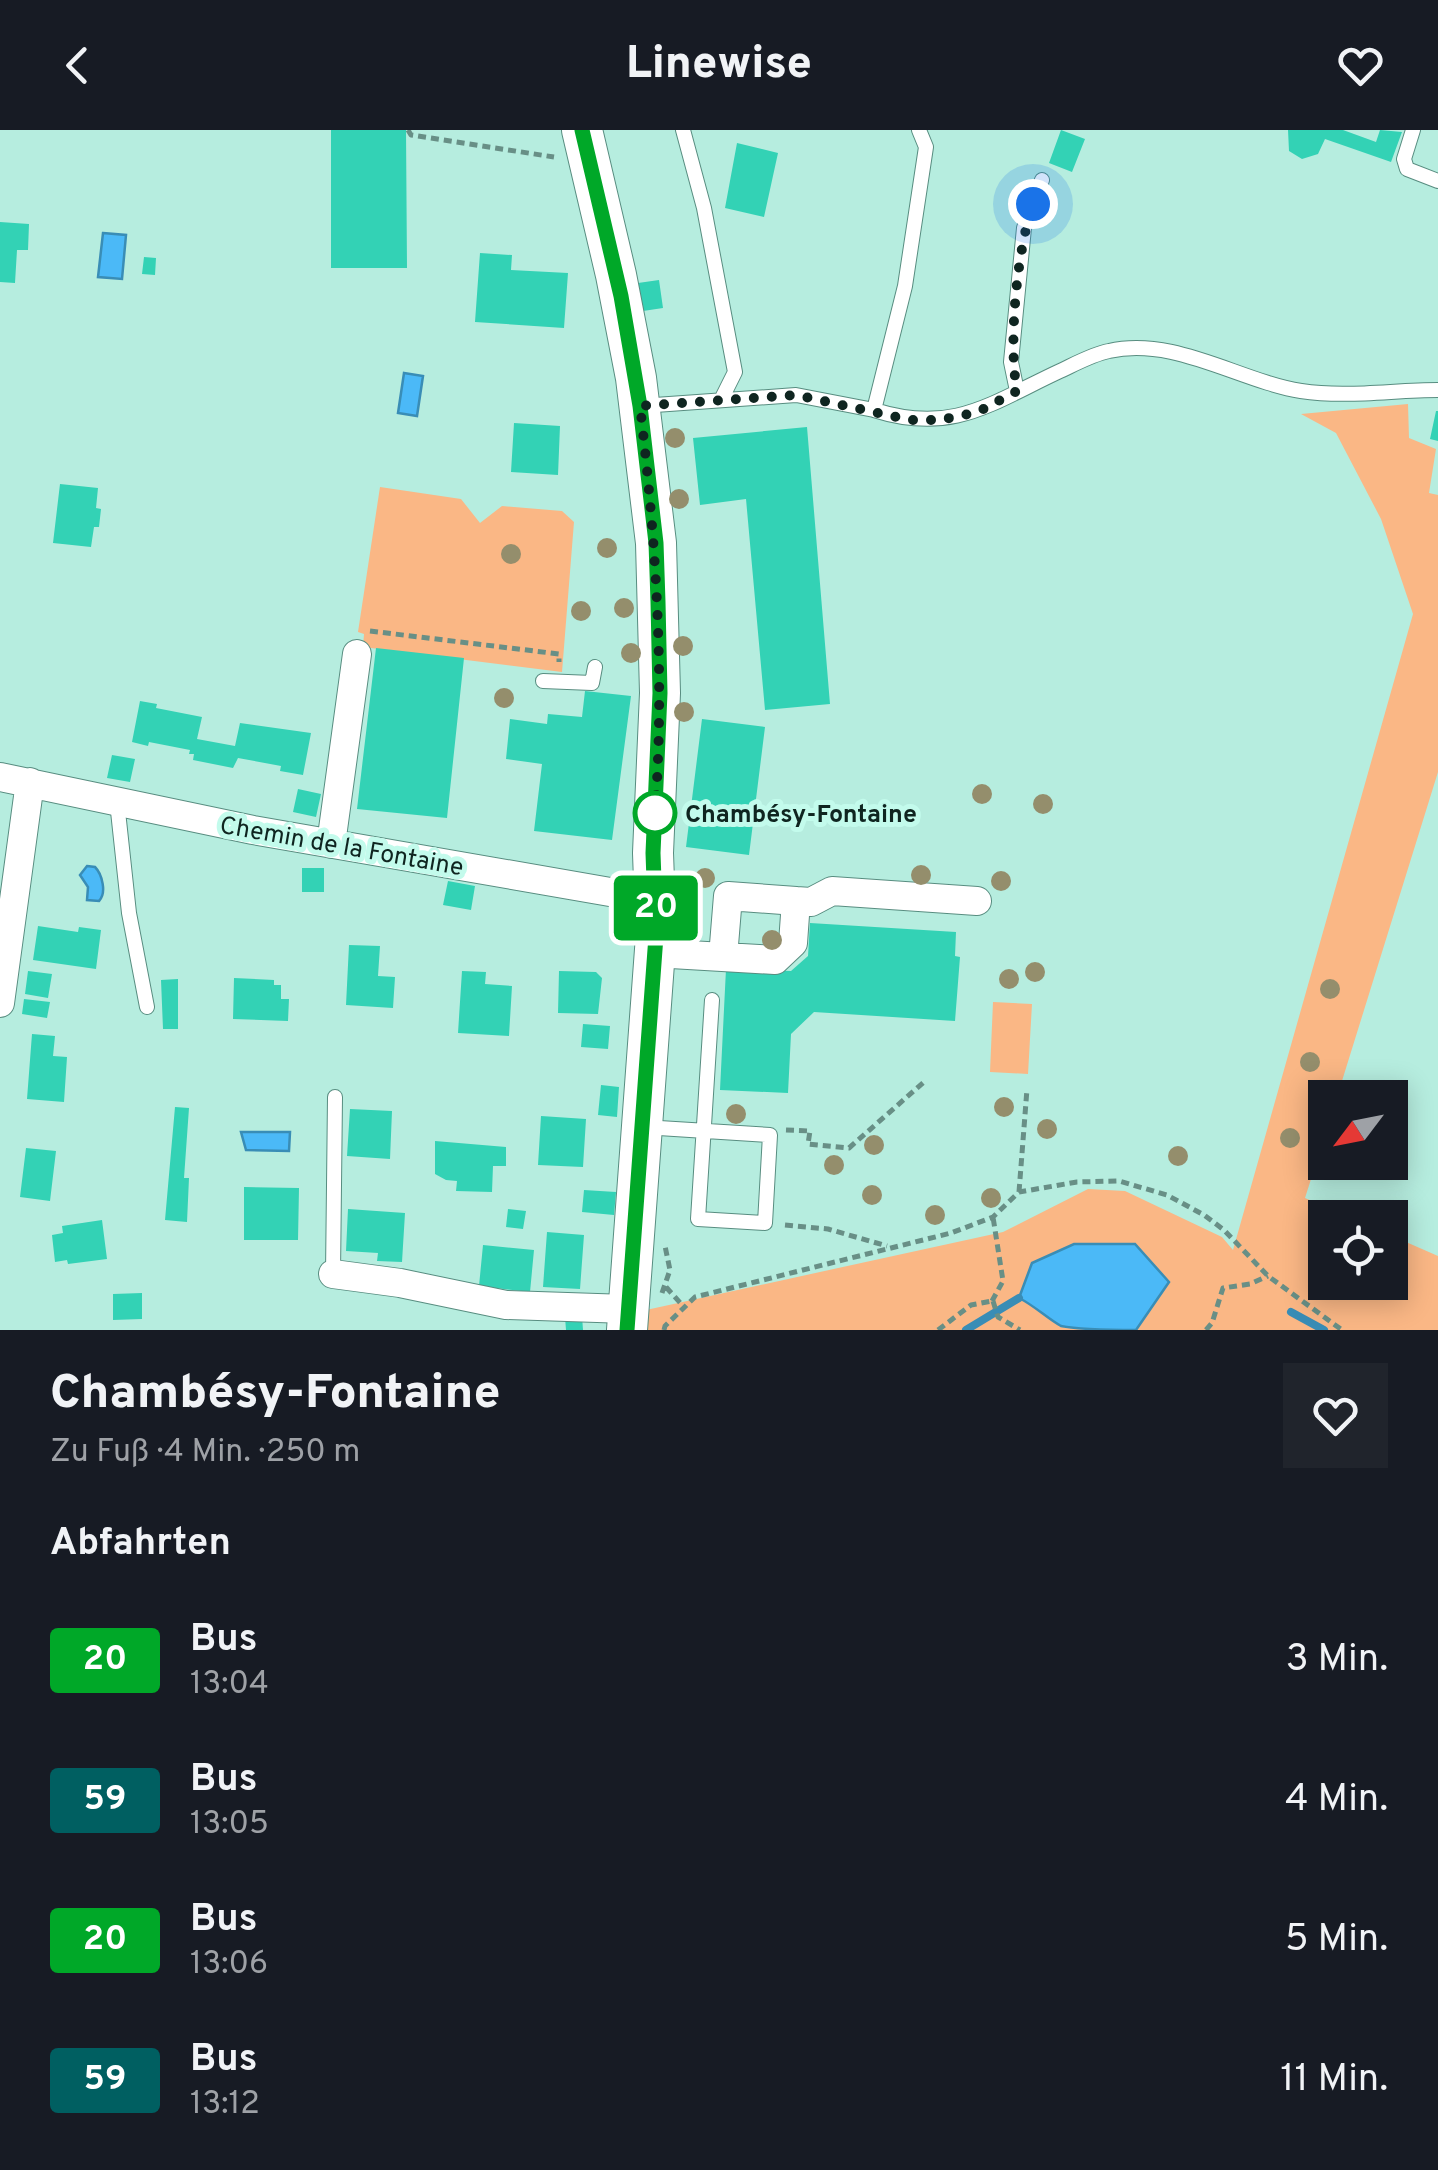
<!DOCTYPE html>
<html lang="de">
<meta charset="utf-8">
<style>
:root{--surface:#171b24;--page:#20242c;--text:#f1f3f6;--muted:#9ea1a6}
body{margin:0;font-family:Overpass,sans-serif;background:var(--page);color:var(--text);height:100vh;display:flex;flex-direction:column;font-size:38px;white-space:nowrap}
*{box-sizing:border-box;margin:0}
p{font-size:32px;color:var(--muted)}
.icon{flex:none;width:55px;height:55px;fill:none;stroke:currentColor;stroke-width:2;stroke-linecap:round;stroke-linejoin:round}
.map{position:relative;height:1200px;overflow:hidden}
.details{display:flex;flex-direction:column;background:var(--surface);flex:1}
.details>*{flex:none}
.badge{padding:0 20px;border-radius:8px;font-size:35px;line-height:65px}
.needle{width:65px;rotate:238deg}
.buttons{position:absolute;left:1308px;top:950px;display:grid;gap:20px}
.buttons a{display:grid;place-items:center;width:100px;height:100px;border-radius:0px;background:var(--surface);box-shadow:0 5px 25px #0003;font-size:50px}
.you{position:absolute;width:50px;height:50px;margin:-25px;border:8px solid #fff;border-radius:50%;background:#1a73e8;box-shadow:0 0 0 15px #1a73e833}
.map>.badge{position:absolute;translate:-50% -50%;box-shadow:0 0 0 5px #fff}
h2{padding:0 50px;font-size:38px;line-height:90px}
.round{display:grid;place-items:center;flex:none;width:105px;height:105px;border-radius:0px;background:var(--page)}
.overview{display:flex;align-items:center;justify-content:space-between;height:170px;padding:0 50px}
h1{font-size:48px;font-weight:800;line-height:75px}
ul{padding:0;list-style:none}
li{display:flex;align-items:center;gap:30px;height:140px;padding:0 50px}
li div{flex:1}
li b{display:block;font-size:38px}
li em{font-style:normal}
li .badge{min-width:110px;font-weight:700;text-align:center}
header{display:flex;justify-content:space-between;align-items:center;height:130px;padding:0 50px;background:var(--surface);font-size:45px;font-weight:800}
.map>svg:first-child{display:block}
</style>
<header><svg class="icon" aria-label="back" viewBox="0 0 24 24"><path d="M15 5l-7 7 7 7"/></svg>Linewise<svg class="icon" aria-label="heart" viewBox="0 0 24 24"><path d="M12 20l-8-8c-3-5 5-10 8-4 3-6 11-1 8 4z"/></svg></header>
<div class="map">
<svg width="1438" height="1200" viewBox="0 0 1438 1200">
<rect width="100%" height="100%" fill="#b6eddf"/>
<path fill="#fab785" d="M1408,274L1409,308L1436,319L1429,363L1438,365V642L1337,967L1325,968V1005L1305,1068L1349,1087L1325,1088V1152H1390V1105L1438,1126V1200H647L646,1180L1003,1102L1088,1059L1125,1061L1222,1107L1233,1120L1413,484L1381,389L1336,303L1301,284Z
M380,357L461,369L480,393L502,376L562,381L574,392L562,542L363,517L364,504L358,502Z
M993,872L1032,874L1028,944L990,942Z"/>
<path fill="#4bb9f7" stroke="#398db6" stroke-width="2.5" d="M103,103L126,105L122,149L98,147Z
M404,243L423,246L417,286L398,283Z
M87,736L95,737C102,744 107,763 99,771L87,770L88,757L80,745Z
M241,1002H290L289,1021L246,1020Z
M1074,1114H1135L1169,1152L1136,1200C1115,1200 1081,1200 1061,1196C1048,1189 1035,1176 1019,1168L1032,1133Z"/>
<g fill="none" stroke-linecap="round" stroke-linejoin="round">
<path stroke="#398db6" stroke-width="8" d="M1291,1182L1324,1200
M966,1200L1019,1168"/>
</g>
<path fill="#33d2b5" d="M331,0H406L407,138H331Z
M1061,0L1085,9L1072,42L1049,33Z
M1288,0H1343L1376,12L1380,0L1402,2L1391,32L1325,9L1318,24L1302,29L1289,21Z
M737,13L778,23L764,87L725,78Z
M0,92L29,94L28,120H17L15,153L0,152Z
M480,123L512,125L511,140L568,143L564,198L475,192Z
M144,127L156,128L155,145L142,144Z
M659,150L663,178L643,181L638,153Z
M1436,281H1438V311L1430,309Z
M514,293L560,296L558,345L511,342Z
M807,297L830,574L765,580L746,369L700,375L693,308Z
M60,354L98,358L96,378L101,379L99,397H94L91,417L53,413Z
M376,518L464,528L447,688L357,679Z
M585,561L631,566L612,710L534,701L542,634L506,629L510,589L547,594L548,584L582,587Z
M140,571L157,574L156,578L202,587L197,609L235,616L240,593L311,603L303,645L280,641L281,636L238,628L233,638L193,630L194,624H189L190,620L149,612L148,616L132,612Z
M702,589L765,597L749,725L686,717Z
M112,625L135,629L130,652L107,648Z
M298,659L321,664L316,687L293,682Z
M302,738H324V762H302Z
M448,751L475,756L471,780L443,775Z
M810,793L956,802L955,826L960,827L955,891L814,882L791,904L788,963L720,960L726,839L791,841L808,826Z
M38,796L78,802L79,797L101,800L96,839L33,830Z
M349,815L380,816L378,846L395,847L393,878L346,875Z
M28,841L52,844L48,868L25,864Z
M462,841L486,842L485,854L512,856L509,906L458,903Z
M559,841L596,842L602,848L598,884L558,883Z
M234,848L274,850V855H281V869H289L288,891L233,889Z
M178,849V899H163L161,850Z
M24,869L50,872L47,888L22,884Z
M583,894L610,896L608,919L581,917Z
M32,904L55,906L53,926L67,927L64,972L27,969Z
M601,955L619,957L617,987L598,985Z
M175,977L189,978L184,1048H189L187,1092L165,1090Z
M350,979L392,981L390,1029L347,1026Z
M541,986L586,989L583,1037L538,1035Z
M435,1011L506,1017V1036H493L492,1062L456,1061L457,1051L446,1050L435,1044Z
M26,1018L56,1021L50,1071L20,1067Z
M244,1057L299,1058L298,1110H244Z
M584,1060L616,1062L614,1085L582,1082Z
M348,1079L405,1083L402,1132L377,1131L378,1123L346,1121Z
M508,1079L526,1081L523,1099L506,1097Z
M102,1090L107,1129L68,1134L67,1130L55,1132L52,1105L63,1103L62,1096Z
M547,1102L584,1105L580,1159L543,1157Z
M483,1115L534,1120L530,1162L479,1156Z
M142,1163V1189L113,1190V1164Z
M582,1186L583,1200H566L565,1187Z"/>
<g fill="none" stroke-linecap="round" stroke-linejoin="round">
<defs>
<path id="lane" d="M683,0L704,78L735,242L721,270
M1413,0L1404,29L1407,39L1438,51
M1017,261L1011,232L1024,98L1042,50
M641,276L796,265L874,280L905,156L926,17L919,0
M874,280C953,305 991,273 1060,241C1075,234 1093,224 1109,221C1174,206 1239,251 1301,261C1346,268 1393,260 1438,260
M543,551L592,553L595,537
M117,672L129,783L147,877
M643,997L770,1005L765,1093L698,1089C703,1016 708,943 712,870
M333,1144L335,967"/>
<path id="street" d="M0,647L253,700L656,770
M331,714L357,524
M796,771L811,772L832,761L977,771
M654,823L775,830L793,813L796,771L728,766L723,827
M0,873L30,652
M333,1144L400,1153L506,1175L627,1179"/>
<path id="secondary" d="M582,0L616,145L636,248L656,413L660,563L653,723L656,806L627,1200"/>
</defs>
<use href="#lane" stroke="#588d80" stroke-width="16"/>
<use href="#street" stroke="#588d80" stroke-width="30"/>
<use href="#secondary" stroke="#588d80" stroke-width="42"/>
<path stroke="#688f86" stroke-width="5" stroke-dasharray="8 5" stroke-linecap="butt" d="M408,0L411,5L554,27
M370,501L559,524V532
M786,1000L810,1001L808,1014L849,1018L925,951
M1019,1062L1027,959
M785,1095L828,1099L887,1116
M666,1157L683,1176
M662,1163L670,1140L665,1116
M992,1171L1003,1151L993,1087
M993,1171L998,1187L1020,1200
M664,1200L665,1196L695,1167L951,1103L993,1087L1019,1062L1077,1052L1119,1051L1167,1065L1204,1085L1224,1100L1268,1146L1342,1200
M938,1200L971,1175L992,1171
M1206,1200L1212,1193L1223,1158L1250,1154L1268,1146"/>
<use href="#lane" stroke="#fff" stroke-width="14"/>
<use href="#street" stroke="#fff" stroke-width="28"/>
<use href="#secondary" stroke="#fff" stroke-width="40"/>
</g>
<g fill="#948e6c">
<circle cx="675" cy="308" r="10"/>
<circle cx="679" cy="369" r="10"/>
<circle cx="607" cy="418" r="10"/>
<circle cx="511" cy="424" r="10"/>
<circle cx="624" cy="478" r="10"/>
<circle cx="581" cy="481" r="10"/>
<circle cx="683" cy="516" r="10"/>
<circle cx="631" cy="523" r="10"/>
<circle cx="504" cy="568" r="10"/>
<circle cx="684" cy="582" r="10"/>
<circle cx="982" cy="664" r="10"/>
<circle cx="1043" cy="674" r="10"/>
<circle cx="921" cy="745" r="10"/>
<circle cx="705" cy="748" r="10"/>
<circle cx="1001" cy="751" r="10"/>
<circle cx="677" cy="773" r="10"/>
<circle cx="772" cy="810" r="10"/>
<circle cx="1035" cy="842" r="10"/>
<circle cx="1009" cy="849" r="10"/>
<circle cx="1330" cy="859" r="10"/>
<circle cx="1310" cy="932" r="10"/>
<circle cx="1004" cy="977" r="10"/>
<circle cx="736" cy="984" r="10"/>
<circle cx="1047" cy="999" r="10"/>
<circle cx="1290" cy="1008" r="10"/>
<circle cx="874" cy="1015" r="10"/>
<circle cx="1178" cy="1026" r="10"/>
<circle cx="834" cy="1035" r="10"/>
<circle cx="872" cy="1065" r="10"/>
<circle cx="991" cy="1068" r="10"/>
<circle cx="935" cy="1085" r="10"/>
</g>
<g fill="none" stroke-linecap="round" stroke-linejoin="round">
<defs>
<path id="line" d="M582,0L621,166L640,276L656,413L658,472L660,563L653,723L656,806L627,1200"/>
</defs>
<use href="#line" stroke="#fff" stroke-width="22"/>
<use href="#line" stroke="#00a828" stroke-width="15"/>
<path stroke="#0f2520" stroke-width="10" stroke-dasharray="0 18" d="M655,683C665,547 656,411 640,276L796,265L910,290H940L978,282L1017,261C1008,213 1017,120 1033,74"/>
</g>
<circle fill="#fff" stroke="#00a828" stroke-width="5" cx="655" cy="683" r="20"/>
<g text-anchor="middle" stroke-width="10" stroke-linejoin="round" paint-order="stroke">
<g font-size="25" font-weight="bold" fill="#0f2520" stroke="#c3fbec" text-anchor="start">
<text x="685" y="692">Chambésy-Fontaine</text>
</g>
<g font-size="25" fill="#0f2520" stroke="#c3fbec">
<text transform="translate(342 715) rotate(10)" y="9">Chemin de la Fontaine</text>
</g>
</g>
</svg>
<div class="buttons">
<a><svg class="needle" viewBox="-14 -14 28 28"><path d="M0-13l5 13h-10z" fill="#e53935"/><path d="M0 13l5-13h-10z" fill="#9ea1a6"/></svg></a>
<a><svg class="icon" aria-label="locate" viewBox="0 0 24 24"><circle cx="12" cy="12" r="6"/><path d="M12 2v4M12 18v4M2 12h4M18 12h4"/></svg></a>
</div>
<div class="you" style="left:1033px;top:74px"></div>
<b class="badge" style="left:656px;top:778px;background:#00a828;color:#fff">20</b>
</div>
<section class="details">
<div class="overview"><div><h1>Chambésy-Fontaine</h1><p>Zu Fuß · 4 Min. · 250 m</p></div><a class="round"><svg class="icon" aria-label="heart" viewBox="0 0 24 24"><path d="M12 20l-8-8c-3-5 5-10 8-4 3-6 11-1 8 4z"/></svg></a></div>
<h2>Abfahrten</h2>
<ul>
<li><span class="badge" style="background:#00a828;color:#fff">20</span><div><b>Bus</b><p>13:04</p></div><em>3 Min.</em></li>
<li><span class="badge" style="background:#005f61;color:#fff">59</span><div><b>Bus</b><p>13:05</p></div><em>4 Min.</em></li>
<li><span class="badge" style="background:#00a828;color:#fff">20</span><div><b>Bus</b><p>13:06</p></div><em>5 Min.</em></li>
<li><span class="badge" style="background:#005f61;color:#fff">59</span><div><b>Bus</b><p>13:12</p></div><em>11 Min.</em></li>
</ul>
</section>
